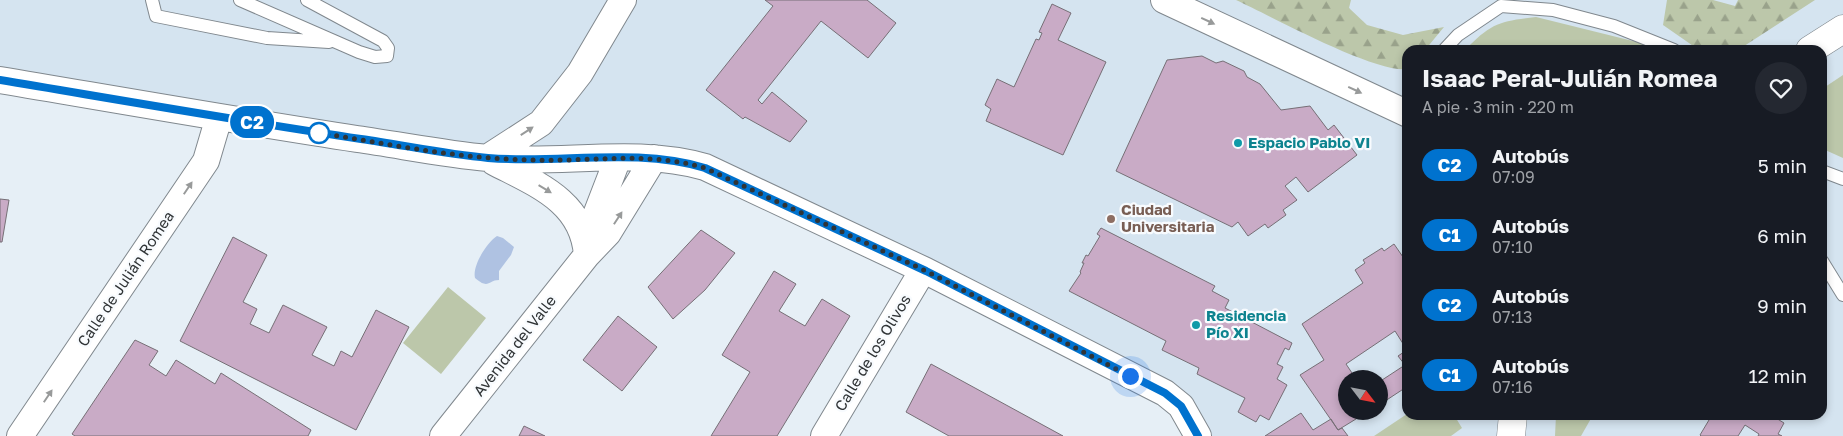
<!DOCTYPE html>
<html lang="es">
<meta charset="utf-8">
<style>
:root{--surface:#171b24;--page:#242831;--text:#f1f3f6;--muted:#9ea1a6}
body{margin:0;font-family:"Golos Text",sans-serif;background:var(--page);color:var(--text);height:100vh;display:flex;flex-direction:column;font-size:19px;white-space:nowrap}
*{box-sizing:border-box;margin:0}
p{font-size:16px;color:var(--muted)}
.icon{flex:none;width:28px;height:28px;fill:none;stroke:currentColor;stroke-width:2;stroke-linecap:round;stroke-linejoin:round}
.map{position:relative;flex:1;overflow:hidden}
.details{position:absolute;left:1402px;top:45px;width:425px;height:375px;display:flex;flex-direction:column;background:var(--surface);border-radius:15px;box-shadow:0 2px 8px #0003}
.details>*{flex:none}
.badge{padding:0 10px;border-radius:16px;font-size:18px;line-height:32px}
.needle{width:32px;rotate:122deg}
.fabs{position:absolute;left:1338px;top:370px;display:grid;gap:10px}
.fabs a{display:grid;place-items:center;width:50px;height:50px;border-radius:50%;background:var(--surface);box-shadow:0 2px 8px #0003;font-size:25px}
.you{position:absolute;width:25px;height:25px;margin:-12px;border:4px solid #fff;border-radius:50%;background:#1a73e8;box-shadow:0 0 0 8px #1a73e833}
.map>.badge{position:absolute;translate:-50% -50%;box-shadow:0 0 0 2px #fff}
.round{display:grid;place-items:center;flex:none;width:52px;height:52px;border-radius:26px;background:var(--page)}
.head{display:flex;align-items:center;justify-content:space-between;height:85px;padding:0 20px}
h1{font-size:24px;font-weight:700;line-height:38px}
ul{padding:0;list-style:none}
li{display:flex;align-items:center;gap:15px;height:70px;padding:0 20px}
li div{flex:1}
li b{display:block;font-size:19px}
li em{font-style:normal}
li .badge{min-width:55px;font-weight:700;text-align:center}
.map>svg:first-child{display:block}
</style>
<div class="map">
<svg width="1843" height="436" viewBox="0 0 1843 436">
<defs>
<pattern id="forest-firs" width="22" height="20" patternUnits="userSpaceOnUse" patternTransform="scale(1.25)"><rect width="22" height="20" fill="#bcc7aa"/><path d="M5 1l3.5 6h-7zM16 11l3.5 6h-7z" fill="#99a28b"/></pattern>
</defs>
<rect width="100%" height="100%" fill="#e6eff6"/>
<path fill="#d5e4f0" fill-rule="evenodd" d="M0,0H1843V436H1198L1181,406L705,167L569,160L0,80ZM1408,50H1822V415H1408ZM1346,379H1379V411H1346Z"/>
<path fill="#bcc7aa" d="M1536,17L1649,45L1656,50H1465C1491,23 1500,21 1536,17Z
M1843,75V158L1823,149L1822,89Z
M448,287L486,318L441,374L403,343Z
M1407,414L1454,415L1462,428L1451,436H1374Z
M1556,415H1593L1581,436H1555Z"/>
<path fill="url(#forest-firs)" d="M1236,0H1351L1349,8L1367,25L1403,35L1444,27L1425,50H1408L1407,69C1374,73 1271,16 1236,0Z
M1667,0H1713L1735,6L1738,0H1815L1738,50H1699L1663,25Z"/>
<path fill="#afc2e2" d="M497,236L503,238L514,247L511,255L499,271V280C488,280 489,290 475,278C472,266 487,242 497,236Z"/>
<path fill="#c9abc6" stroke="#766f76" d="M765,0H867L896,23L868,58L821,21L758,100L762,104L772,92L807,121L790,142L745,117L743,119L706,90L773,6Z
M1052,4L1071,13L1058,40L1106,62L1063,155L986,121L991,109L985,105L997,79L1014,87L1036,39L1039,40L1042,33L1039,32Z
M1202,56L1216,63L1223,61L1244,71L1247,77L1260,84L1281,110L1310,106L1328,130L1334,125L1357,155L1308,192L1296,177L1285,186L1297,200L1283,210L1286,215L1268,228L1265,224L1248,236L1238,222L1232,227L1116,171L1167,60Z
M0,199L9,200L2,242H0Z
M1101,228L1215,286L1212,291L1229,300L1225,308L1292,343L1289,350L1285,348L1277,364L1283,367L1277,379L1287,385L1269,420L1260,415L1256,422L1238,412L1245,398L1197,374L1199,368L1162,350L1166,341L1069,291L1081,273L1080,272L1084,263H1082L1086,255L1088,256L1100,236L1097,234Z
M701,230L735,253L705,290L673,319L648,287Z
M233,237L267,255L243,302L257,309L250,324L269,333L283,305L327,327L312,355L334,366L341,351L352,357L376,310L409,327L356,430L180,341Z
M1394,244L1403,257L1408,254V386L1379,405V382L1405,365L1398,356L1407,350L1395,331L1346,364L1356,379H1346V411H1369L1338,430L1300,375L1324,360L1302,324L1363,283L1355,270L1365,263L1363,260L1382,248L1384,251Z
M774,271L796,284L779,311L805,326L822,299L850,316L777,436H711L750,372L722,355Z
M618,316L657,347L622,391L583,360Z
M135,340L158,351L149,365L166,376L176,360L215,384L221,373L311,430L308,436H75L72,434Z
M931,364L1063,436H949L906,412Z
M1301,413L1313,430L1331,419L1338,430L1342,428L1348,436H1265Z
M1712,415H1771L1784,423L1778,434L1782,436H1758L1759,434L1745,425L1738,436H1701L1700,435Z
M524,426L545,436H519Z"/>
<g fill="none" stroke-linecap="round" stroke-linejoin="round">
<defs>
<path id="service" d="M152,0L156,16L267,38L329,42
M240,0L359,52L375,57L387,56L388,48L383,41L307,0
M1444,50L1458,35L1501,6L1553,10L1614,26L1674,50
M1822,171L1843,179
M1822,261L1843,295"/>
<path id="minor" d="M1164,0L1408,114
M0,80C119,100 238,121 357,139C400,145 444,154 488,158C560,165 635,147 705,167L926,271L1165,393L1181,406L1198,436
M487,158L541,123L580,73L623,0
M494,162C536,184 583,201 587,255
M586,241L618,158
M20,436L206,161L219,117
M443,436L587,255L608,233L654,158
M824,436L923,270"/>
<path id="tertiary" d="M1810,50L1843,29
M1511,436L1513,415"/>
</defs>
<use href="#service" stroke="#80888e" stroke-width="14"/>
<use href="#minor" stroke="#80888e" stroke-width="28"/>
<use href="#tertiary" stroke="#80888e" stroke-width="29"/>
<use href="#service" stroke="#fff" stroke-width="12"/>
<use href="#minor" stroke="#fff" stroke-width="26"/>
<use href="#tertiary" stroke="#fff" stroke-width="28"/>
</g>
<defs><path id="oneway-solid" d="M-6-.8H1V-3.2L6.5 0L1 3.2V.8H-6Z" transform="scale(1.25)"/></defs>
<g fill="#989a9a">
<use href="#oneway-solid" transform="translate(1208 21) rotate(25)"/>
<use href="#oneway-solid" transform="translate(1355 90) rotate(25)"/>
<use href="#oneway-solid" transform="translate(527 131) rotate(-33)"/>
<use href="#oneway-solid" transform="translate(188 188) rotate(-56)"/>
<use href="#oneway-solid" transform="translate(545 189) rotate(31)"/>
<use href="#oneway-solid" transform="translate(618 218) rotate(-57)"/>
<use href="#oneway-solid" transform="translate(48 396) rotate(-56)"/>
</g>
<g fill="none" stroke-linecap="round" stroke-linejoin="round">
<defs>
<path id="line" d="M0,80C120,100 240,121 361,139C403,145 445,154 488,158C560,164 635,147 705,168L926,271L1165,393L1181,406L1198,436"/>
</defs>
<use href="#line" stroke="#fff" stroke-width="11"/>
<use href="#line" stroke="#0072ce" stroke-width="8"/>
<path stroke="#303436" stroke-width="5" stroke-dasharray="0 9" d="M319,133C389,144 460,159 531,160C589,162 648,151 705,168L926,271L1130,376"/>
</g>
<circle fill="#fff" stroke="#0072ce" stroke-width="2.5" cx="319" cy="133" r="10"/>
<g fill="#0f9aa8" stroke="#f8fbfe" stroke-width="2">
<circle cx="1238" cy="143" r="5"/>
<circle cx="1196" cy="325" r="5"/>
</g>
<circle fill="#8d6e63" stroke="#f8fbfe" stroke-width="2" cx="1111" cy="219" r="5"/>
<g text-anchor="middle" stroke-width="4.5" stroke-linejoin="round" paint-order="stroke">
<g font-size="15" font-weight="bold" fill="#0d838f" stroke="#f8fbfe" text-anchor="start">
<text x="1248" y="148">Espacio Pablo VI</text>
<text x="1206" y="321">Residencia<tspan x="1206" dy="17">Pío XI</tspan></text>
</g>
<g font-size="15" font-weight="bold" fill="#785e54" stroke="#f8fbfe" text-anchor="start">
<text x="1121" y="215">Ciudad<tspan x="1121" dy="17">Universitaria</tspan></text>
</g>
<g font-size="15" fill="#303436" stroke="#f8fbfe">
<text transform="translate(126 279) rotate(-56)" y="5">Calle de Julián Romea</text>
<text transform="translate(515 346) rotate(-52)" y="5">Avenida del Valle</text>
<text transform="translate(873 353) rotate(-59)" y="5">Calle de los Olivos</text>
</g>
</g>
</svg>
<div class="fabs">
<a><svg class="needle" viewBox="-14 -14 28 28"><path d="M0-13l5 13h-10z" fill="#e53935"/><path d="M0 13l5-13h-10z" fill="#9ea1a6"/></svg></a>
</div>
<div class="you" style="left:1130px;top:376px"></div>
<b class="badge" style="left:252px;top:122px;background:#0072ce;color:#fff">C2</b>
<section class="details">
<div class="head"><div><h1>Isaac Peral-Julián Romea</h1><p>A pie · 3 min · 220 m</p></div><a class="round"><svg class="icon" aria-label="heart" viewBox="0 0 24 24"><path d="M12 20l-8-8c-3-5 5-10 8-4 3-6 11-1 8 4z"/></svg></a></div>
<ul>
<li><span class="badge" style="background:#0072ce;color:#fff">C2</span><div><b>Autobús</b><p>07:09</p></div><em>5 min</em></li>
<li><span class="badge" style="background:#0072ce;color:#fff">C1</span><div><b>Autobús</b><p>07:10</p></div><em>6 min</em></li>
<li><span class="badge" style="background:#0072ce;color:#fff">C2</span><div><b>Autobús</b><p>07:13</p></div><em>9 min</em></li>
<li><span class="badge" style="background:#0072ce;color:#fff">C1</span><div><b>Autobús</b><p>07:16</p></div><em>12 min</em></li>
</ul>
</section>
</div>
